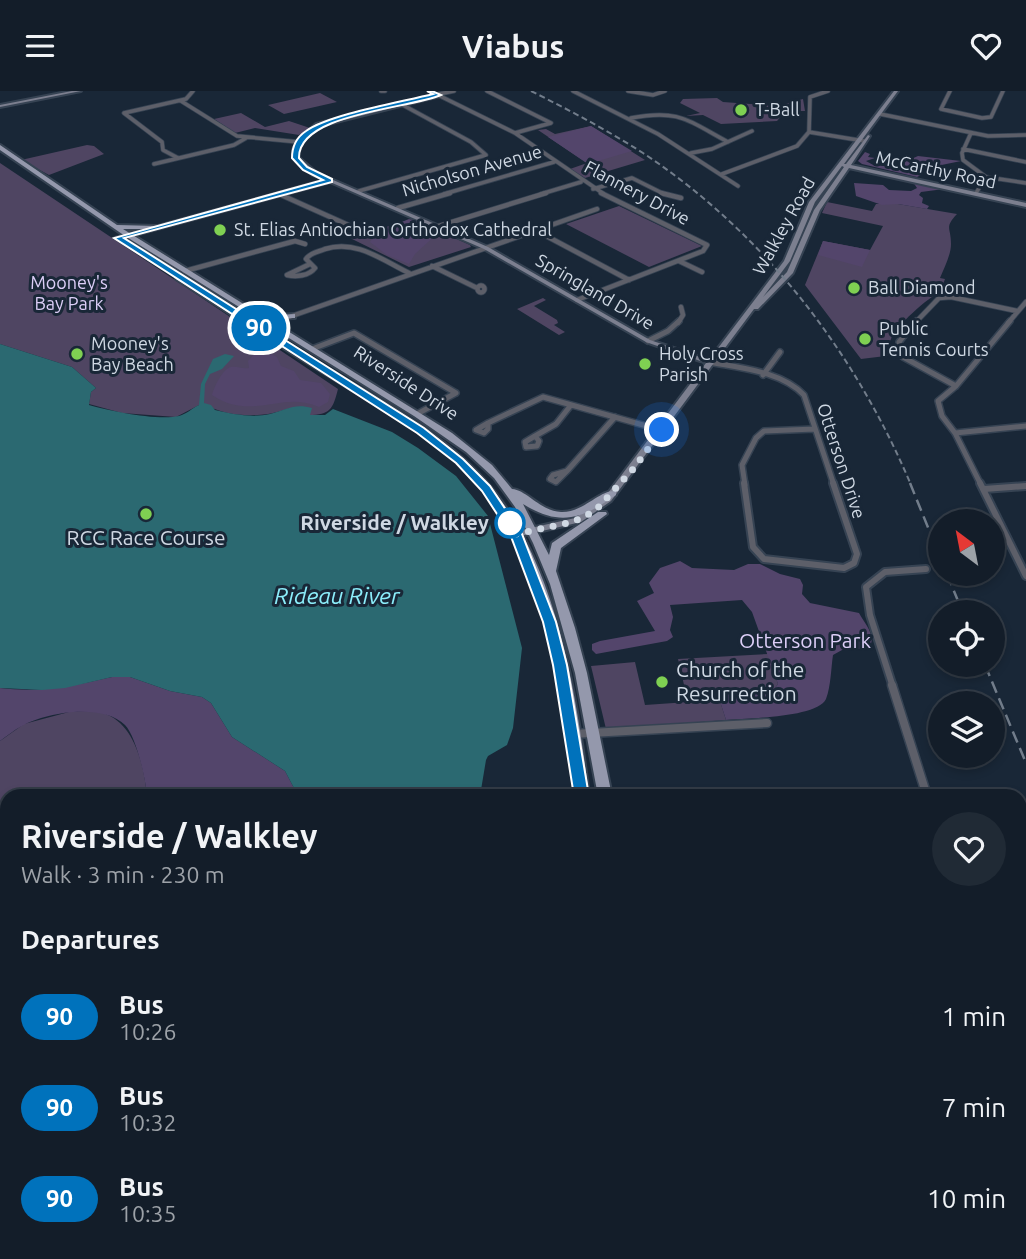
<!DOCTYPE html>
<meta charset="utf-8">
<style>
:root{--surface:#131d29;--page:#202a35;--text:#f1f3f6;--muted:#9da2a8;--line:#323b46}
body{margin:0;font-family:Ubuntu,sans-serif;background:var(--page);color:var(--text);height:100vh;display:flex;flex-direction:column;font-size:26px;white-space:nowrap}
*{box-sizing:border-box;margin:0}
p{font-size:23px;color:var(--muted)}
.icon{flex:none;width:38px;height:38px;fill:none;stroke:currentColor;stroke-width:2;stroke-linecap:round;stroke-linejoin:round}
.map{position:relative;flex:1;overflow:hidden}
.drawer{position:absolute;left:0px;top:698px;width:1027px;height:471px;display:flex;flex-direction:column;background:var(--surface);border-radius:21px 21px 0 0;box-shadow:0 4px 10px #0003,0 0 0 2px var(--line)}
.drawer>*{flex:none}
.badge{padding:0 14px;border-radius:23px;font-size:24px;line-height:46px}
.needle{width:46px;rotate:328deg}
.controls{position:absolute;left:928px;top:418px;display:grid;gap:14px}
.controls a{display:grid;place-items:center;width:77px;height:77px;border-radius:50%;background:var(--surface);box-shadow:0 4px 10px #0003,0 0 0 2px var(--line);font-size:35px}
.you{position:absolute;width:35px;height:35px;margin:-18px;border:5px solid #fff;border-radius:50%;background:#1a73e8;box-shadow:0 0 0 10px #1a73e833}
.map>.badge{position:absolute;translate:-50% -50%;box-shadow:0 0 0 4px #fff}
h2{padding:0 21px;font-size:26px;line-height:63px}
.round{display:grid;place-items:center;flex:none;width:74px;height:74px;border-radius:37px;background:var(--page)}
.head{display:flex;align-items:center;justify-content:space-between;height:119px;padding:0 21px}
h1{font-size:33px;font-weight:700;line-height:52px}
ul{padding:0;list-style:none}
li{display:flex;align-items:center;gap:21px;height:91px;padding:0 21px}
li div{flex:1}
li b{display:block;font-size:26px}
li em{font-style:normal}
li .badge{min-width:77px;font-weight:700;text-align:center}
header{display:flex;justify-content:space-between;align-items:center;height:91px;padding:0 21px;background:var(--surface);font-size:32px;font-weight:700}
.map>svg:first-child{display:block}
</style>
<header><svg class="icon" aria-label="menu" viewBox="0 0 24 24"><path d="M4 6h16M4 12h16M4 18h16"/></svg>Viabus<svg class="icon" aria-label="heart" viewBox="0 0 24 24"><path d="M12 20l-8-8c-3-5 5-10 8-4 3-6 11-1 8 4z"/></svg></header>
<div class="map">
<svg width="1026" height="1168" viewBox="0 0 1026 1168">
<rect width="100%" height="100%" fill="#192737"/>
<path fill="#4f4562" d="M320,2L337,11L284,23L268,14Z
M717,7L723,11L777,15L803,8L805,20H786L777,30L721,33L703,24L686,25L700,22L680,12L683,8Z
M241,22L265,36L289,30L310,37L299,44L255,37L235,42L214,28Z
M591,35L645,69L585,87L570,78L587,72L538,39L546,38L555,43Z
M87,54L94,55L104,63L49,84L21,69Z
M0,72L338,298C333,318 330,324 309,324L311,318C297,312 282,321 268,323C246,326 222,324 203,312L176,326L122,322L89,313L91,301L96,297L72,276L0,253Z
M827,111L872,120L876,113H898L957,123C944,137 951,136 951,153C951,164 944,177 940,187L945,188L940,202C930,204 894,237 891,248C888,254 891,259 894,264L861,268L805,194L823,150L870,159L883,135L822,122Z
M619,115L702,155L649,176L566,133Z
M412,128L470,154L471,156L409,176L350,147Z
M543,207L546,209L534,215L557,229L558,232L554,234L565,241L559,244L517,218Z
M768,563L778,593L775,597L703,604L708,611L720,610L726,629L606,638L591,575L635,571L645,614L688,611L678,568Z
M69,621C79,621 93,619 103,622C135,632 144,675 147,705H7V1162H55L50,1168H0V650L24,633Z"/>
<path fill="#53456b" d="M591,35L632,60L588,73L548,46Z
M865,61L870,63L868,66L875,67L866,70L875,75L898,74L918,65L961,70L927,77L923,79V83L917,86L862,73L858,70Z
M913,91L955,100L944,98L921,101L919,104L923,107L922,112L929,115L927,118L898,113L882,114L856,105L854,92L883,94L889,99L911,100L917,97Z
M409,128L439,141L415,163L409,173L387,164L370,151L377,141Z
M823,150L870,159L862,176L818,164Z
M260,257L277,266L281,275L294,280L300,289L321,292L330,303L328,311L319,316C282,299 252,331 212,304C214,297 222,278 231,276C236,275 243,278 249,277L248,270Z
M680,470L692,477L734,479L748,473H760L780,483L800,488L803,494L802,503L810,512L859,522C865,533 877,545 869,557L842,559L833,564C831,577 831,595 826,608C817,627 746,627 726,629L717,601L775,597L778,593L752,521L742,509L670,514L673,526L670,539L673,546L667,550L596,563L592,559V553L600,550L655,540L637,510L654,502L649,492L660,477Z
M112,586H130L170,600L202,606L211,612L232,646L285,680L295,699L290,705H147C146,689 136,645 125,634C103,612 46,621 22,635C14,639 7,645 0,650V597C42,602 72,595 112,586Z
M55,1162H165L161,1168H50Z"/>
<path fill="#2b6971" d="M0,253L72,276L96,297L91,301L89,314C110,320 158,330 179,325C187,323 192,317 199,314L201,293L213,268L225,263L234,265L222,278L210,283L205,293L204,312L211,314L215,319C231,323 253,327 270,323C286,319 294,312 312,317L310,324H325L333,318L392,341L418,357L456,385L488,425L522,557L513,637L507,654L488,665L486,669L480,705H290L295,699L285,680L232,646L211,612L202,606L170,600L130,586H112L65,597L42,599L0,597Z
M165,1162H400L398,1168H161Z"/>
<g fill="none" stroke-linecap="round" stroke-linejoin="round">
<defs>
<path id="street-far5" d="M381,0H385
M487,0L551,32L515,42
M573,0L658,43L738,95
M628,0L653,4L665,0
M950,0L941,18L982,27L991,26L1003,0
M439,3L454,0
M438,4L515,42L604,103
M181,10L237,45L299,51
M880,23L988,45L1026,44
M631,27C679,18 687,29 728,51
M809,41L864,50
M971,42L962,62L963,69L986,86L976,102
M963,58L1026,71
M691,62L712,58L752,40
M178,67L163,59L162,51L124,22L186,8L193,0
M154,73L234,54L246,47
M722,83L797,55L809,41L810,6L828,0
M986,86L1026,92
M593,98L632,87L664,103
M359,100L486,64L471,51L401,13
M444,103L554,71
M541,103L581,91"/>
<path id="street-far4" d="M661,102L681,107
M279,103L366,142
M398,117L450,102
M439,135L546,102
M537,140L629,189
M679,170L702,181
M310,173L287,184C296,186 309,185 315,177L306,168C311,161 318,161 325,158C356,148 382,169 409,182
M432,175L477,197
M185,180L295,150L305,153
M477.5 198a3.5 3.5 0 1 1 7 0a3.5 3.5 0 1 1-7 0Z
M577,209L703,160L707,154L601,102
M272,232L597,118
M678,232L683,224L681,216
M915,232L939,207L951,206L1017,220
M1008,232L1026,211"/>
<path id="street-far3" d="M916,230L899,251L903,266L956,295
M259,237L277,230
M648,250L668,240L679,230
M312,258L354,242L456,302
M709,271C740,277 781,280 804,304L834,394
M763,284L780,261
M417,323L456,302
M488,332V338L484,342L476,339Z
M488,332L543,306L661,339
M955,342L1026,335
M535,345L539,350L537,355L526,356L525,351Z
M535,345L556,333L571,314
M567,380L556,391L550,388L553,384Z
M567,380L615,326
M745,394L742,374L756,347L764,340L815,338
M981,394L955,342L942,325L938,310L956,295L1010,230"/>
<path id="street-far2" d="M744,392L753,456L764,468L844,477L854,472L857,463L833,392
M980,392L1026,485
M984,398L1026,395
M893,596L870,524L866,496L885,481L926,478"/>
<path id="street-far1" d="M892,594L927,705
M573,643L767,632
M907,705L926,703"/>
<path id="street" d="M1020,992L1026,1007
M614,1168L620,1162"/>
<path id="secondary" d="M72,0H81L0,16V14Z
M894,0H898L844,73H846L868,44L870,45L851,74L1026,112V116L849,77L820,119L793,182L758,218H754L611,410L581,431L516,446L512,443L513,441L575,427L605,406L706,272L646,251L484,158L330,91L120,148L115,147L325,89L313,84L294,67L293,59L297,51L316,33L438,3L440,5L320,35L301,52L297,59L298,66L317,82L488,156L650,249L709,269L784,170L809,111ZM842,75L844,76L814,119L787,181L763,206L790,170L815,111Z"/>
<path id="primary" d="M0,54L117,134L157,135L158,136L155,138H123L263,225L295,223V227H292L270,229L452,342L492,374L512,398C527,399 540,420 561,421C583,422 600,398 616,400V404C582,428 560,436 523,413L549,464L552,452L598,421H606L607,423L561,457L556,480L575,537L587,582L612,705H598L575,582L550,493L533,452L515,416L494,387L466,361L414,325L125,145L0,59Z
M176,184H182C232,217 282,250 334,281C392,317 455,349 497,404C559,485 577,607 589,705H575C561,605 550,497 492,411C453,353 386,321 329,285C277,254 227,220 176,188Z
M583,1162H603L601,1168H581Z
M632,1162H652V1168H632Z
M669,1162H689L690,1168H670Z"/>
</defs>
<use href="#street-far5" stroke="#364353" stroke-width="5"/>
<use href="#street-far4" stroke="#364353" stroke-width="6"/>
<use href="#street-far3" stroke="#364353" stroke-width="8"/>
<use href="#street-far2" stroke="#364353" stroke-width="10"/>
<use href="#street-far1" stroke="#364353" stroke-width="11"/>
<use href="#street" stroke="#364353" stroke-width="13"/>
<use href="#secondary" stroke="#364353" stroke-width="4"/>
<use href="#primary" stroke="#364353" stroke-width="4"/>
<use href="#street-far5" stroke="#5d5f69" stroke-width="3.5"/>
<use href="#street-far4" stroke="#5d5f69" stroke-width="4.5"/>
<use href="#street-far3" stroke="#5d5f69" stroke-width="5"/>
<use href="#street-far2" stroke="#5d5f69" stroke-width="6"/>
<use href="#street-far1" stroke="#5d5f69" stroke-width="8"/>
<use href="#street" stroke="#5d5f69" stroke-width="10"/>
<use href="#secondary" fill="#7c7f8f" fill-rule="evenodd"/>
<use href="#primary" fill="#9498ac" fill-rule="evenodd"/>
<path stroke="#727d8b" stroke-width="2" stroke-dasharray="6 3.5" stroke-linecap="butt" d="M531,0C569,19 607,39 643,62C764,142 855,261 911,394"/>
<path stroke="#727d8b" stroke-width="2.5" stroke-dasharray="12 6" stroke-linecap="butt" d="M910,392L940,466
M947,483L963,522
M985,574L1026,672"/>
</g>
<path fill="#0072bc" stroke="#fff" stroke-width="2" d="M427,0H432L441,4C409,18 298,22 299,67L307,76L332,88V91L124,147L424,337L463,368L490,395L522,443L556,531L567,574L589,705L582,712L574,705L553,574L543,531L510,443L482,400L456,372L417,342L114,147L323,89L303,79L292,67C292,56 297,46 306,40C330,23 402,11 433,3Z"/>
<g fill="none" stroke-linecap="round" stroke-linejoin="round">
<path stroke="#cfd8e3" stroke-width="7" stroke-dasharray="0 12.6" d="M510,432L516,443L573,431L595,420L634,377L662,339"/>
</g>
<g fill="#7fd052" stroke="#192737" stroke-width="2.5">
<circle cx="741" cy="19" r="7"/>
<circle cx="220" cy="139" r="7"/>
<circle cx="854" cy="197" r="7"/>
<circle cx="865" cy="248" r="7"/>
<circle cx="77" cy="263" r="7"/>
<circle cx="645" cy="273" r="7"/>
<circle cx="146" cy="423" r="7"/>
<circle cx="662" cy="591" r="7"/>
</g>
<circle fill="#fff" stroke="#0072bc" stroke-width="3.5" cx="510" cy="432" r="14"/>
<g text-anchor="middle" stroke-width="6" stroke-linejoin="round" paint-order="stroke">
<g font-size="18" fill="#cfd8e3" stroke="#192737" text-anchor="start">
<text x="755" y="25">T-Ball</text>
<text x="234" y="145">St. Elias Antiochian Orthodox Cathedral</text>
<text x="868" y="203">Ball Diamond</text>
<text x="879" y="244">Public<tspan x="879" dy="21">Tennis Courts</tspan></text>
<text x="91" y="259">Mooney's<tspan x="91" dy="21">Bay Beach</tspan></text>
<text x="659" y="269">Holy Cross<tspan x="659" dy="21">Parish</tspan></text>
</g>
<g font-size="18" fill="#cfd8e3" stroke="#192737">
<text transform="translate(936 79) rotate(12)" y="6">McCarthy Road</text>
<text transform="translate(472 80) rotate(-16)" y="6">Nicholson Avenue</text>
<text transform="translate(637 102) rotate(28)" y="6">Flannery Drive</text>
<text transform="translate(784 135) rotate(-61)" y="6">Walkley Road</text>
<text transform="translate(595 201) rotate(30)" y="6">Springland Drive</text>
<text transform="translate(406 292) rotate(33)" y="6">Riverside Drive</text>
<text transform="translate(841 370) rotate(72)" y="6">Otterson Drive</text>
</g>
<g font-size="18" fill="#dccef7" stroke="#192737">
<text x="69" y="198">Mooney's<tspan x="69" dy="21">Bay Park</tspan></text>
</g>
<g font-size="21" font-weight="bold" fill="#cfd8e3" stroke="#192737" text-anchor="end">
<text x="489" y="439">Riverside / Walkley</text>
</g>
<g font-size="21" fill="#cfd8e3" stroke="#192737">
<text x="146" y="454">RCC Race Course</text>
<text x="676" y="586" text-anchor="start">Church of the<tspan x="676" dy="24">Resurrection</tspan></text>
</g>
<g font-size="21" fill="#dccef7" stroke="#192737">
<text x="805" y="557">Otterson Park</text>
</g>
<g font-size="23" font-style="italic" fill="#8ceefb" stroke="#192737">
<text x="337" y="513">Rideau River</text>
</g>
</g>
</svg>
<div class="controls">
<a><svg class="needle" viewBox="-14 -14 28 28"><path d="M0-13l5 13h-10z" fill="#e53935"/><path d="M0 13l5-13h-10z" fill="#9da2a8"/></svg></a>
<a><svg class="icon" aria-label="locate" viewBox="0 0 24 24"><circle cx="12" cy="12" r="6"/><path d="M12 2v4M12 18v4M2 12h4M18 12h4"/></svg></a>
<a><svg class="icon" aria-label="layers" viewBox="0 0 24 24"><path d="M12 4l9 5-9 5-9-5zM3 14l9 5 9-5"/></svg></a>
</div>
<div class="you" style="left:662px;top:339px"></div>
<b class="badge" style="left:259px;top:237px;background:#0072bc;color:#fff">90</b>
<section class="drawer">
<div class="head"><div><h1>Riverside / Walkley</h1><p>Walk · 3 min · 230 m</p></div><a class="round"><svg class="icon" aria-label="heart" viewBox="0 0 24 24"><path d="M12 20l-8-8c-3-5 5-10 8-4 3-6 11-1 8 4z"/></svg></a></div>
<h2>Departures</h2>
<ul>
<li><span class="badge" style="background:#0072bc;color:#fff">90</span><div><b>Bus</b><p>10:26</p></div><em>1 min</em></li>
<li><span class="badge" style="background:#0072bc;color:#fff">90</span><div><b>Bus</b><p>10:32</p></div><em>7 min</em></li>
<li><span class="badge" style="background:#0072bc;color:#fff">90</span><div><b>Bus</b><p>10:35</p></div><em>10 min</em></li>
</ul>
</section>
</div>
